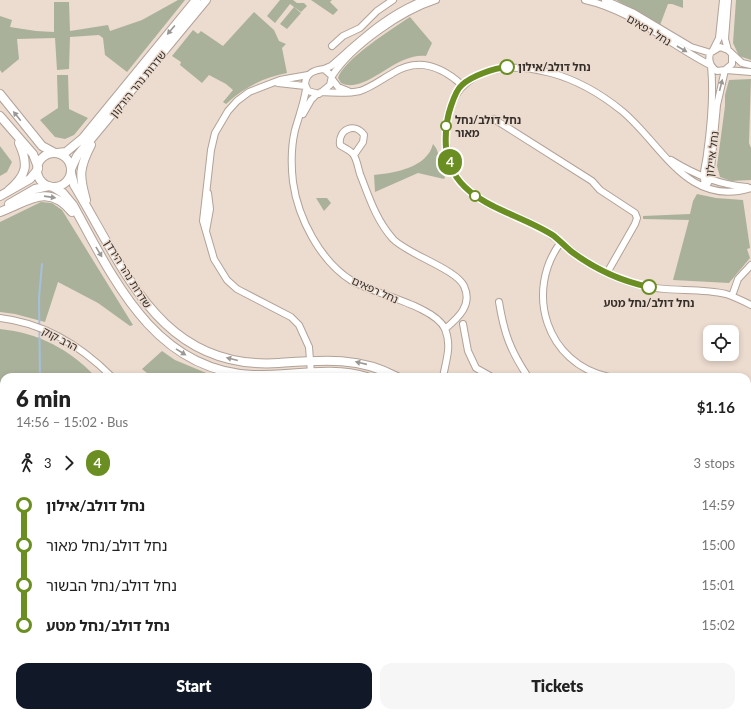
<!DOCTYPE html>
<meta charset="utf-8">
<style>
:root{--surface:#fff;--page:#f6f6f6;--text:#222;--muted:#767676;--accent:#111827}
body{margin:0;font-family:Lato,"Noto Sans Hebrew",sans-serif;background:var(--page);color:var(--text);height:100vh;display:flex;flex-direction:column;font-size:15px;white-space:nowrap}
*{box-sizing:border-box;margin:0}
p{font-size:13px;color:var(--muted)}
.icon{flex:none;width:22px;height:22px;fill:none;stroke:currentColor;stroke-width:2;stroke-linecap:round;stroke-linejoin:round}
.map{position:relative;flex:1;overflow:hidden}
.drawer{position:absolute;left:0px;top:373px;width:751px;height:344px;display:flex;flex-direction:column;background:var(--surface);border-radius:12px 12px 0 0;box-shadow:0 2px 6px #0003}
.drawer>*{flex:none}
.badge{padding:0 8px;border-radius:13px;font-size:14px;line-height:26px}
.tools{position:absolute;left:703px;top:325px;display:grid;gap:8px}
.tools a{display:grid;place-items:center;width:36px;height:36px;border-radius:8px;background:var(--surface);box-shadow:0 2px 6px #0003;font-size:20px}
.map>.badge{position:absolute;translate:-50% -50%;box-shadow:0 0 0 2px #fff}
.legs{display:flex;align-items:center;gap:6px;height:44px;padding:0 16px;font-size:13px}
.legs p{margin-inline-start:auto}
.summary{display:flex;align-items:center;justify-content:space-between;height:68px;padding:0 16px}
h1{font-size:22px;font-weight:800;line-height:30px}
.primary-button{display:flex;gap:8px;margin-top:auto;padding:8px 16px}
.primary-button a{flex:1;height:46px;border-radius:12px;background:var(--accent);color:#fff;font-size:16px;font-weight:800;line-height:46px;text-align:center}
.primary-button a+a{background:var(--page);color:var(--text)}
ul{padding:0 16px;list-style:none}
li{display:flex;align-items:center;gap:14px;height:40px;font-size:15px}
li i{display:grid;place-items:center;width:6px;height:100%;margin:0 5px;background:currentColor}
li i::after{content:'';width:10px;height:10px;margin:-5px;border:3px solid;border-radius:50%;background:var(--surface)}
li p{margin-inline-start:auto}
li:first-child i{background:linear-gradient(#0000 50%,currentColor 0)}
li:last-child i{background:linear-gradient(currentColor 50%,#0000 0)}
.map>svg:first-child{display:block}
</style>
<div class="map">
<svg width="751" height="717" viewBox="0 0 751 717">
<rect width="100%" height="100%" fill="#ecdbcf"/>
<path fill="#aab19b" d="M178,0H185L127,72L105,55L103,38L99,35L70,37L69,69L57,70L55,38L17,39L19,59L2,73L0,70V16L12,20L10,27L36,31L54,32V2H69L70,31L108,25L110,31L142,20Z
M280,0H293L297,3H304L307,6L301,12L290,4L275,23L267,16Z
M311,0H332L330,2L338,10L333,15Z
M616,0H683V8L672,4H668L660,25Z
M736,0H751V60L739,56L733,43Z
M294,7L301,13L287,29L280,24Z
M254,12L274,30L279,41L286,44L282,48L287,73C263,78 244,87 226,104L223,102L233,90L226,84L209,75L202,83L180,65L181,62L172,56L193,30L198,34L201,31L223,46Z
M410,17L432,43L426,56C393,53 367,95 341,83L338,78C343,60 393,28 410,17Z
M57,75H68L69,109L88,118L74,135L65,139L55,137L40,120L58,108Z
M751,79L749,143L751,148V180L731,181L720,177L717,166L725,106V95L729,80Z
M433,144C441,153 438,160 439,170L445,177L444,179L418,173L375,192L374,175C394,173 427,168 433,144Z
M0,146L12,162L7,172L0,176Z
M697,194L716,198L743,200L750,248L747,249L750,258L729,283L673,280L689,220L643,219V216L690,214L693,201Z
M316,198H327L331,203L324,211Z
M41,202L52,203L62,210L133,325L130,326L98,303L58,282L45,322L15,314L0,312V222Z
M0,329C39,333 69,349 96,377H4V620L0,618Z
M162,351L175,360L216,377H152L142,369Z
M0,621L4,623V682L0,683Z
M4,693V713H109L113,717H0V694Z
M230,713H374L383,717H237Z
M450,713H610L609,717H450Z"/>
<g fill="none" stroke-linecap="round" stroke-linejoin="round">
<path stroke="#a5c0dc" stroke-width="2" d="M40,377L39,298L42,264
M750,491L751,499
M0,500L4,489
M0,533L2,552
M0,551L4,553
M747,572L751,561
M148,713L151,717
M659,717L663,713"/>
<defs>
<path id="minor" d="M585,0C631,10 669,44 710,65
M605,0L634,13L691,47L711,53
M728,0L725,39L728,50
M332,46L343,36L360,28L377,11L393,0
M713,50L719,38L723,0
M732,54V64L725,70L717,71C710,67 708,61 710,53L720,47L728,50L742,63L751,65
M324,69L331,66C361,40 386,15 424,0
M324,69L332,76L330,85L319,94L308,91L305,84C306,73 314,70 324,69Z
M726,70L751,72
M308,75L280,80L249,92L237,101L228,111L215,133L211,150L203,221L214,259L227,280L237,289L291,317L299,325L309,347L311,373
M332,76C352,45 402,11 436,0
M332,79L338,87L348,91
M278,83L305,86
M306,89C304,103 299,116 295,130C291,147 291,165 293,182C298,218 320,261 352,281C374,294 435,306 445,329C452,346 446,360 443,377
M321,92C334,93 347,94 360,91C372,87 382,79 393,73C418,57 441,66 462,85
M303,114L311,100L317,94
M494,119L592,181L600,190L635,213L637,218L635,224L607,273
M354,155L363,142L364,135C355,122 338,129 340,145C344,148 350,150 353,154C357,159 358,168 360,174C369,197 376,220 393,239C409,255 456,269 464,286C473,305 458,318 445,329
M671,160C695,175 719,185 747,187
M706,187C701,176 706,165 707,154C711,125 714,95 711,66
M706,187L710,179L717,105L725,70
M751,188C687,208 662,144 622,111C601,94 577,80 551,73C503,60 450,69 446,129C445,147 448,165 459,180C477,207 513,212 540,228C553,235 563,244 574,253C594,267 616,279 639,285C668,293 698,287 726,294C735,297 743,301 751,305
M206,231L210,209L208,193
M561,242C524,291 546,364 609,377
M732,296L738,279L751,265
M499,302C504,333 510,350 528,377
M0,318C44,323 81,346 112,377
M463,324L468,351L476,368L492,377
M668,377H699
M747,391L751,394
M747,574L751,578
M747,587L751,591
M747,707L751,698
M742,717L744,713"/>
<path id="major" d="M0,94L42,146L55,153
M0,116L33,154L38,167
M57,153L66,152L83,138L196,0
M37 170a17 17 0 1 1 34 0a17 17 0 1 1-34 0Z
M71,169L77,156L206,0
M71,173L74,185C125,269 160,371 279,363C320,360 359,356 397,377
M53,187L63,193L73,205C114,280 155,371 253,375C291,376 331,366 367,377
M8,191C27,175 29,165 19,143
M0,196L30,179L38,169
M86,200C79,176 79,168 91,145
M9,204L35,189L49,186
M0,212C29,201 48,183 72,212
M747,443L751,444
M747,453L751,454
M0,665L4,664
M0,676L4,675
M192,713L199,717
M219,713L226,717"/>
</defs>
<use href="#minor" stroke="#b2a297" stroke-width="8"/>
<use href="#major" stroke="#b2a297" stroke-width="10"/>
<use href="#minor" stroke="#fff" stroke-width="6"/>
<use href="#major" stroke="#fff" stroke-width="8"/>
</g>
<defs><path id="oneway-solid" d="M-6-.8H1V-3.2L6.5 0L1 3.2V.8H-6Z"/></defs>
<g fill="#9a9794">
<use href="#oneway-solid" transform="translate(171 30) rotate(130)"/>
<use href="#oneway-solid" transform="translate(682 49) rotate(30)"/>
<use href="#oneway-solid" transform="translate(721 85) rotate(-76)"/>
<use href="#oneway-solid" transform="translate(17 116) rotate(-129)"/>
<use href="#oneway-solid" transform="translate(50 197) rotate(8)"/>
<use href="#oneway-solid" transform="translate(99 252) rotate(59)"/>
<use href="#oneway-solid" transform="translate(181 352) rotate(32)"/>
<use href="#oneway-solid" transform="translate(232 359) rotate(-166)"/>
<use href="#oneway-solid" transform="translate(361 363) rotate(-167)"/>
</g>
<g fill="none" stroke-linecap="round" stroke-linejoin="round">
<defs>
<path id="line-1" d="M507,67C495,68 471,76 462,85C457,89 453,100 451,106C446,120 445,133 446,148C452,204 515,210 554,236C560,241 566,247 572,252C595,269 621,281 649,287"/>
</defs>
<use href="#line-1" stroke="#fff" stroke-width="9"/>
<use href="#line-1" stroke="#6b8e23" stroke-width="6"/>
</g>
<g fill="#fff" stroke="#6b8e23" stroke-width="2">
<circle cx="507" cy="67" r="7"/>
<circle cx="446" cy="126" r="5"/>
<circle cx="475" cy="196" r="5"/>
<circle cx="649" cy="287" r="7"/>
</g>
<g text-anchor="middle" stroke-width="3" stroke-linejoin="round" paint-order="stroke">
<g font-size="11" fill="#352f2a" stroke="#ecdbcf">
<text transform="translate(649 30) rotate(31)" y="4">נחל רפאים</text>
<text transform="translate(138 84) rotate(-51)" y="4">שדרות נהר הירקון</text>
<text transform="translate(712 154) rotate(-83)" y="4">נחל איילון</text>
<text transform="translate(128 274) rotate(58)" y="4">שדרות נהר הירדן</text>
<text transform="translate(375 290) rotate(24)" y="4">נחל רפאים</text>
<text transform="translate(60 339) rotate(28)" y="4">הרב קוק</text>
</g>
<g font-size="11" font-weight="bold" fill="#352f2a" stroke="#ecdbcf" text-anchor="start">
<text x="518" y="71">נחל דולב/אילון</text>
<text x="455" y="124">נחל דולב/נחל<tspan x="455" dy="13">מאור</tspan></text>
<text x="649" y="307" text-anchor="middle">נחל דולב/נחל מטע</text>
</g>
</g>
</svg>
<div class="tools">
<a><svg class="icon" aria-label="locate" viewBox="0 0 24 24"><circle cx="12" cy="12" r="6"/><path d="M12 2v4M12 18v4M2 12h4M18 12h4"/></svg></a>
</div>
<b class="badge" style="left:450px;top:162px;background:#6b8e23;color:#fff">4</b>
<section class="drawer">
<div class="summary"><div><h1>6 min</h1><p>14:56 – 15:02 · Bus</p></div><b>$1.16</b></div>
<div class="legs"><svg class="icon" aria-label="walk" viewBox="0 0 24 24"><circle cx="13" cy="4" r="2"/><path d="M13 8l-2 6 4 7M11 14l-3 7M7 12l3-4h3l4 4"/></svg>3<svg class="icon" aria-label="forward" viewBox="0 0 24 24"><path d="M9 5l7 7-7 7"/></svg><b class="badge" style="background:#6b8e23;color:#fff">4</b><p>3 stops</p></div>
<ul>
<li><i style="color:#6b8e23"></i><b>נחל דולב/אילון</b><p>14:59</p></li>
<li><i style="color:#6b8e23"></i><span>נחל דולב/נחל מאור</span><p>15:00</p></li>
<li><i style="color:#6b8e23"></i><span>נחל דולב/נחל הבשור</span><p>15:01</p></li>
<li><i style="color:#6b8e23"></i><b>נחל דולב/נחל מטע</b><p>15:02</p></li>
</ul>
<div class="primary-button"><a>Start</a><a>Tickets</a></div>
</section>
</div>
